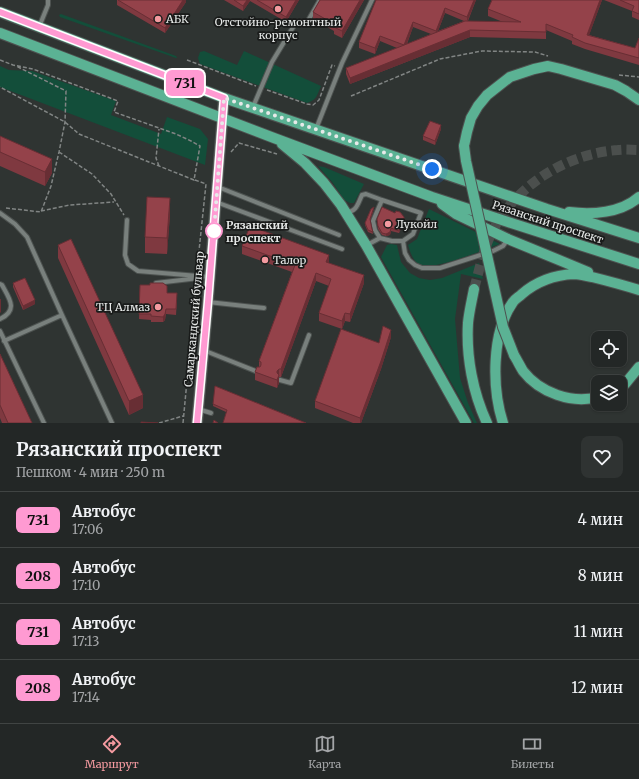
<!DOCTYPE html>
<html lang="ru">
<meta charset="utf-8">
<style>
:root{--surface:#232726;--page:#2f3332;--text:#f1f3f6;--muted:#a3a5a7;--line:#404443;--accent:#f49aa0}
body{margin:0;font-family:Merriweather,serif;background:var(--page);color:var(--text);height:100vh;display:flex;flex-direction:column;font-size:15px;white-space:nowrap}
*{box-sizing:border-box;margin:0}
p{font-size:13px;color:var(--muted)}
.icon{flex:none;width:22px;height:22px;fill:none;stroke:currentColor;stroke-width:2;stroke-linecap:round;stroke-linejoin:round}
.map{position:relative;height:423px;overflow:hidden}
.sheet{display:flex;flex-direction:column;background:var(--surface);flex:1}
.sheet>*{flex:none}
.badge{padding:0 8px;border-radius:6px;font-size:14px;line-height:26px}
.controls{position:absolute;left:591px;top:331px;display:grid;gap:8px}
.controls a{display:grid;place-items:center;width:36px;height:36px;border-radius:8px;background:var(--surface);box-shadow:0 1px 3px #0004,0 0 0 1px var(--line);font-size:20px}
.you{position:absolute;width:20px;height:20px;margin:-10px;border:3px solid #fff;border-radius:50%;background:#1a73e8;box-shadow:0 0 0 6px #1a73e833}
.map>.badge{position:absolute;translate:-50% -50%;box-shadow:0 0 0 2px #fff}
.round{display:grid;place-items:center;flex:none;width:42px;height:42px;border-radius:8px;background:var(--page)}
.summary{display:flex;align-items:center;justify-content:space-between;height:68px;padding:0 16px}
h1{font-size:19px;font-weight:700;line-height:30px}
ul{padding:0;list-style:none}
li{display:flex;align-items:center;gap:12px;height:56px;padding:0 16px;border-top:1px solid var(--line)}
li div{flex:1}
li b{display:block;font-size:15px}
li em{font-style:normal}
li .badge{min-width:44px;font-weight:700;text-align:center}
.tab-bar{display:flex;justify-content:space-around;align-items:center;height:56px;border-top:1px solid var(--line);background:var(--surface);font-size:11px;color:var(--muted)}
.tab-bar a{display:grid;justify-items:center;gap:2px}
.tab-bar .selected{color:var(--accent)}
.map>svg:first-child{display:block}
</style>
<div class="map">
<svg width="639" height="423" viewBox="0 0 639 423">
<rect width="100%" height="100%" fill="#2f3432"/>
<path fill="#134e3a" d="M61,14L176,56L177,58H176L60,17L59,15Z
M204,51L237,65L244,51L321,86C317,95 317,100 307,103L200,64L198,58L200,52Z
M0,66L9,70L32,71L116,101L111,115L161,134L167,117L200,129L208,139L205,165L0,87Z
M318,166L324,167L364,184L354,203H350L344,200L333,183Z
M429,209L500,244C485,249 430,273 418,264C412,259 410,251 408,245L417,239Z
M391,244L397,245L401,262L410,273L419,278L430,280L442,278L479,263L483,279L461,274L455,319L460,378L468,403L477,423H474L381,257L387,245Z"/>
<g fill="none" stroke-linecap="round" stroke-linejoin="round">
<path stroke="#4b4f4d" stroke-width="10" stroke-dasharray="10 5" stroke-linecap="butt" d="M474,289C479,271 483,251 491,234C515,186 565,154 618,150C625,149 632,150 639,150"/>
<defs>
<path id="service" d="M309,19L320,0
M39,27L48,5V0
M253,107L272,62L295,24
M316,129L342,63L372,0
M218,187L339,235
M216,202L342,249
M346,212C357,212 358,203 362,195L366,194L382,200L373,221L375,230L380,238L392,241H403L413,234L421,213L382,200
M0,213L15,224L27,237L62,315
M127,220L125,255L128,264L138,271L210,277
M403,241L405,253L409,260L415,265L422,268H440L493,251L503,246L508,239
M367,245L380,238
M156,283L199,278
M0,284L2,285C9,298 19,310 0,319
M208,302L264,308
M0,331L44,423
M4,341L62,315L112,423
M203,350L258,372
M280,380L291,383L309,335
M198,409L211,413"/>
<path id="tertiary" d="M197,423L208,301L224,98"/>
<path id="primary" d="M0,12L224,98L547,209L639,238
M0,33L274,138L432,197L508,222L639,264
M282,144L305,163L324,183L341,205L366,245L466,423
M464,146L467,132L471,118L478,106L487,95L510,77L534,69L548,66L561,69L615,85L626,91L639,100
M442,204L456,214L508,239L588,272
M569,212C592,215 621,213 639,197
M474,289C472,300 469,312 468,323C466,357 473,393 487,423
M514,355C517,360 520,366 523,371C540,393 572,404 598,397
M620,387L625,384L639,367
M503,423C492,389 491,333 513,302C515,299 519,297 522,294C537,281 554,275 574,274C580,274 586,276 592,277C608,281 623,285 639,290"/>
</defs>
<use href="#service" stroke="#4d5250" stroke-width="6"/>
<use href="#tertiary" stroke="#4d5250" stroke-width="12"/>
<use href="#primary" stroke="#4d5250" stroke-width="12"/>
<path stroke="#818584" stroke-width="1.5" stroke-dasharray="4 2" stroke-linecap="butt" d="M0,60L13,65L33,69L118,101L114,112L176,134L191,141L200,146L194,180L79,134L65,122L0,87
M187,60L256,86
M619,75L639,77
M267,90L307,104L313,105L319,100L332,65L335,66
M351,96L440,59L482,51L535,52L548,56
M59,152L92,174L111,194L124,215
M231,152L239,143L277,154
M159,166L156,158L159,129
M195,180L206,184L197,270
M6,208L41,212L51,186L59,152L65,122L66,91L16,66
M41,211L70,205L114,202
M159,423L183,416
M183,423L196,286"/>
<use href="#service" stroke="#79807d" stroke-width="4"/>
<use href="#tertiary" stroke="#79807d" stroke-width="10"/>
<use href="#primary" stroke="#5bb294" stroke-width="10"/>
<defs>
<path id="primary-bridge" d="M464,146L466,161L503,327L514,355"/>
</defs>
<use href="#primary-bridge" stroke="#4d5250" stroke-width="12" stroke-linecap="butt"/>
<use href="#primary-bridge" stroke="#5bb294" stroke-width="10"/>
</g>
<path fill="#7f3940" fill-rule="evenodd" d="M117,0H186V2L165,33L117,5Z
M224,0H299L286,22L250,1L243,11Z
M320,0H364L342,38L334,34V31L313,19V12Z
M376,0H476L468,21L503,22L488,16V9L492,0H602L589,35L635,48L639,38V65L585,49L572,44V41L546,30V39L470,37L350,84L346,74V68L397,48L380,41L375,54L359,48V42ZM445,13L464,21L438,31ZM413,27L431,34L407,44Z
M604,0H639V20L632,17V11Z
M441,129L435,145L423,140V136Z
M0,136L52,173L45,186L0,166Z
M374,209L370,221L373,234L368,232L365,225V223Z
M170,214L167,254L145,253V237Z
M377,219L404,222L399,233L391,231L390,235L386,236L382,235L378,229Z
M58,245L143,408L129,415L58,258Z
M242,246L329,263L364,283L350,322L345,321L342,329L319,321V313L329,286L316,281L281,377H279V383L277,388L255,380V372L259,367V361L292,272L242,254Z
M13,283L35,304L23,310L13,287Z
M140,285L167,293L177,299L176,315L166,314L165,320L163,322H151V320L139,319Z
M391,337L381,369L361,423H353L315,408V401L379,343Z
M0,354L32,423H2L0,418Z
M215,386L306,423L226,412L213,406Z"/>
<path fill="#682e34" d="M183,0H186V2L165,33V28Z
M247,0H250V1L243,11V6Z
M296,0H299L286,22V17Z
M360,0H364L342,38V31Z
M474,0H476L467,22V17Z
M600,0H602L587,41V35Z
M445,8V13L436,36V31Z
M413,22V27L404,51V45Z
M470,30V37L350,84V78Z
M380,36V41L375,54V48Z
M441,125V129L435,145V141Z
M52,159V173L45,186V172Z
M170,198V214L167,254V238Z
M404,220V222L399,233V231Z
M391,228V231L390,235L386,236V234Z
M329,255V263L326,262Z
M316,273V281L281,377V369Z
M364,275V283L350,322V314Z
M0,299H1V312L0,313Z
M35,300V304L23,310V306Z
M166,309L165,320L163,322V317Z
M345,313V321L342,329V321Z
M391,330V337L381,369L361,423H360V418Z
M279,369V383L277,388V371Z
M143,395V408L129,415V401Z"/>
<path fill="#94424a" stroke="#682e34" d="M118,0H183L165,28Z
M234,0H247L243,6Z
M257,0H296L286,17Z
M320,0H360L342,31L334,27L336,25L313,12Z
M376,0H474L467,17L445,8L436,31L413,22L404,45L380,36L375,48L359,42Z
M492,0H600L587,35L635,48L639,38V58L585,43L572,37L573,35L546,24V32L470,30L350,78L346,68L465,21L521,22L488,9Z
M620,0H639V14L632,11L634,6Z
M430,121L441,125L435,141L423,136Z
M0,136L52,159L45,172L0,152Z
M147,197L170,198L167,238L145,237Z
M374,207L370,219L372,229L373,232L368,230L365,223L371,209Z
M382,207L395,213L396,211L400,212L404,217V220L399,231L391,228L390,232L386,234L382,233L378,226L377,219Z
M250,226L329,255L326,262L364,275L350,314L345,313L342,321L319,313L331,279L316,273L281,369H279L277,371V373L279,375L277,380L255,372L257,367H260L261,365V362L259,361L295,265L242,246Z
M71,239L143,395L129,401L58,245Z
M25,278L35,300L23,306L13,283Z
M150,283H163L167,286V293H177L176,309H166L165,314L163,317L151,316V314H139L140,285H150Z
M383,326L391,330L381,361L360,418L315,401L341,329L379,343Z
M0,354L32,423H8L0,405Z
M215,386L306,423H223L227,410L213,404Z
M214,420L218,423H213Z
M141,422L158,423H141Z"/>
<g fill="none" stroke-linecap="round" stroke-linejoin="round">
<defs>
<path id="line" d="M0,12L224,98L208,302L197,423"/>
</defs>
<use href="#line" stroke="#fff" stroke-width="9"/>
<use href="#line" stroke="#ff9ad2" stroke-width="6"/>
<path stroke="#e7eae9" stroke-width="4" stroke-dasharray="0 7.2" d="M214,231L224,98L432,169"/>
</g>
<g fill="#f49aa0" stroke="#191b1a" stroke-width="1.5">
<circle cx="278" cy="9" r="4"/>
<circle cx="158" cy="19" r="4"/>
<circle cx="388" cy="224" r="4"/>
<circle cx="265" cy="260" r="4"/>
<circle cx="158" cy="307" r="4"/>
</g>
<circle fill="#fff" stroke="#ff9ad2" stroke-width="2" cx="214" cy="231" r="8"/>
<g text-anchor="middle" stroke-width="3.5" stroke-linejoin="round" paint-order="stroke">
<g font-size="11" fill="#e7eae9" stroke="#191b1a" text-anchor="start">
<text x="166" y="23">АБК</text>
<text x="278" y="26" text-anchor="middle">Отстойно-ремонтный<tspan x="278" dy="13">корпус</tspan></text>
<text x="396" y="228">Лукойл</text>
<text x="273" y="264">Талор</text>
<text x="150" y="311" text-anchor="end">ТЦ Алмаз</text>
</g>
<g font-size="11" fill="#e7eae9" stroke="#191b1a">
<text transform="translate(548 222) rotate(18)" y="4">Рязанский проспект</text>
<text transform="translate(194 319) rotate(-85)" y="4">Самаркандский бульвар</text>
</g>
<g font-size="11" font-weight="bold" fill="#e7eae9" stroke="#191b1a" text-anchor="start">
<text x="226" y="229">Рязанский<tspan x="226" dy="13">проспект</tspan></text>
</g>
</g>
</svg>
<div class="controls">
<a><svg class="icon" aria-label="locate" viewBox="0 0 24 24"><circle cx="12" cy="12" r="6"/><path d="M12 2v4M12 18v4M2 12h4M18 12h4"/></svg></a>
<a><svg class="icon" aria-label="layers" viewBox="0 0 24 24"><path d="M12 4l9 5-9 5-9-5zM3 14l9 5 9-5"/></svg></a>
</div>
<div class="you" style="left:432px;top:169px"></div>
<b class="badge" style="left:185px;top:83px;background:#ff9ad2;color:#111">731</b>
</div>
<section class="sheet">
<div class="summary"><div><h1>Рязанский проспект</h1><p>Пешком · 4 мин · 250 m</p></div><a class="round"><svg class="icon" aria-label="heart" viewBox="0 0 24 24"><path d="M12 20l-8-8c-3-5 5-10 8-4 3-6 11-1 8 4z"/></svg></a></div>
<ul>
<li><span class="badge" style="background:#ff9ad2;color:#111">731</span><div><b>Автобус</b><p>17:06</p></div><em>4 мин</em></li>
<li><span class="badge" style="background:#ff9ad2;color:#111">208</span><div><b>Автобус</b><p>17:10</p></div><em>8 мин</em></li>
<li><span class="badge" style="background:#ff9ad2;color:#111">731</span><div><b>Автобус</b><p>17:13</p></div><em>11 мин</em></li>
<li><span class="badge" style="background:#ff9ad2;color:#111">208</span><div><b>Автобус</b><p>17:14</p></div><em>12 мин</em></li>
</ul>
</section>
<nav class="tab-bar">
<a class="selected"><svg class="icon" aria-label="directions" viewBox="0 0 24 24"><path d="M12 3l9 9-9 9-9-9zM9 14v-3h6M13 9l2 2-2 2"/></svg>Маршрут</a>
<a><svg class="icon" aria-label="map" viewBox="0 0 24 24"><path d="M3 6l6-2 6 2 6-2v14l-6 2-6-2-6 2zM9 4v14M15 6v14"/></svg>Карта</a>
<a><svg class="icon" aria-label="tickets" viewBox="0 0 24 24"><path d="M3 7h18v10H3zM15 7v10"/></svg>Билеты</a>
</nav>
